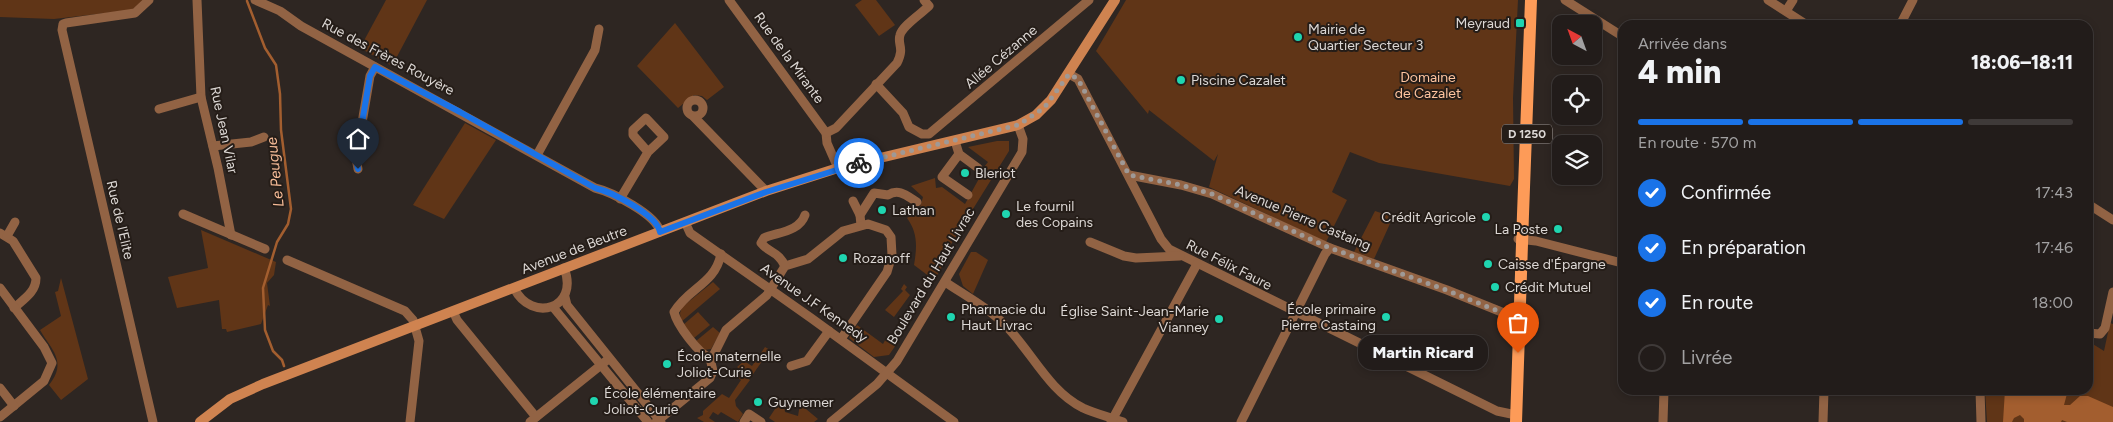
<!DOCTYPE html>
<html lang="fr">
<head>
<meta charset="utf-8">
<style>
  body { margin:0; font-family:Figtree,sans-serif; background:#2e2927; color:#f1f3f6; height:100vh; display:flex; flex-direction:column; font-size:19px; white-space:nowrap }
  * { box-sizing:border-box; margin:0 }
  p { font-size:16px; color:#a2a1a2 }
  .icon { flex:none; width:28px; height:28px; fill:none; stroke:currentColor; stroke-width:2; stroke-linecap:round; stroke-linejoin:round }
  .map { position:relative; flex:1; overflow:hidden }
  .drawer { position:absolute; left:1618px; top:20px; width:475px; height:375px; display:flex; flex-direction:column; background:#221c1a; border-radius:15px; box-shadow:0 2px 8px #0003,0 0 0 1px #3f3a39 }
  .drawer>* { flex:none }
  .needle { width:32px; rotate:319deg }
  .buttons { position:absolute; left:1552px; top:15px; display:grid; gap:10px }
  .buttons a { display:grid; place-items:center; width:50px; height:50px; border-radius:10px; background:#221c1a; box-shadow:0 2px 8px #0003,0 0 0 1px #3f3a39; font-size:25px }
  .pin { position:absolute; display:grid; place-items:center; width:42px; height:42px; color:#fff; margin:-51px -21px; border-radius:50% 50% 50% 0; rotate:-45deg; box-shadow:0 0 5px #0007 }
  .pin .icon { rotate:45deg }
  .courier { position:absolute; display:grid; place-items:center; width:50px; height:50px; margin:-25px; border:4px solid #1a73e8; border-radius:50%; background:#fff; color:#222; box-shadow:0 1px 6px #0007 }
  .bubble { position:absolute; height:35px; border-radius:15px; background:#221c1a; box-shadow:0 2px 8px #0003,0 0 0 1px #3f3a39; font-size:16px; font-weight:800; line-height:35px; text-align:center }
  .summary em { font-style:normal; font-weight:800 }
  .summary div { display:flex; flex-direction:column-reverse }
  .summary { display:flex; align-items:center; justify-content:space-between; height:85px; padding:0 20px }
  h1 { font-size:32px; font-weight:800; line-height:38px }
  .bar { display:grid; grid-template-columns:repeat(4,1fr); gap:8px 5px; align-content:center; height:60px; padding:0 20px }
  .bar i { height:6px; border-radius:4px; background:#3f3a39 }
  .bar .selected { background:#1a73e8 }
  .bar p { grid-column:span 4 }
  ol { padding:0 20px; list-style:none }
  li { display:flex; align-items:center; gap:15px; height:55px }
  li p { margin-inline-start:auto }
  li .icon { padding:5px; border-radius:50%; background:#1a73e8; color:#fff; stroke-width:4 }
  li:last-child { color:#a2a1a2 }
  li i { width:28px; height:28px; border:2px solid #3f3a39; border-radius:50% }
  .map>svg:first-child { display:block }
</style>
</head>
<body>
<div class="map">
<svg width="2113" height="422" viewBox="0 0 2113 422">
  <rect width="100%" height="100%" fill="#2e2622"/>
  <g fill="#603517">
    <path d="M0,0h144l-12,10 -78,9 -54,-2z"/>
    <path d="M386,0h41l-35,66 -32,-18z"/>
    <path d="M862,0h14l19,25 -16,11 -24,-31z"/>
    <path d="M1126,0h392l-5,98 1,81 -4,7 -131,-23 -29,-11 -18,40 15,8 -21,42 -117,-55 9,-33 -4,7 -65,-51 -1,4 -52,-63z"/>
    <path d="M675,23l49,64 -17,13 -5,-4 -8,-1 -16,13 -41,-42z"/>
    <path d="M465,123l31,17 -52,79 -31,-14z"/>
    <path d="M997,141h12v10l-64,103 -4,15 -7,11 -20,-15c3,-18 4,-32 -7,-47l12,-8 4,-13 -12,-11 24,-8 1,10 6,-1 23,17 16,-29 -1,-3 8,-10 -20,-15z"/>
    <path d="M1375,211l18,6 -19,42 -20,-7z"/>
    <path d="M201,230l75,32 -2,13 -7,8 3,23 -2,-1 -7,19 -34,8 -1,-3h-4l-3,-29 -42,8 -9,-31 40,-9z"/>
    <path d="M971,252h5l12,8 -15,34 -10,-8 -4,-12z"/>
    <path d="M61,278l27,101 -27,21 -12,-15c19,-23 2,-36 -9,-55l21,-14 -6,-24 3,-1z"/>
    <path d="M713,282l7,7 -39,33 -1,-9 2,-6z"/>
    <path d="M904,284l3,3 -2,3 5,5 -16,22 -9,-7 18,-19 -2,-2z"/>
    <path d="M698,312l12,13 -16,13 -11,-13z"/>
    <path d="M2110,323l3,1v98h-126l-2,-32h103v-49l16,10z"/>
    <path d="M857,325l26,19 5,-9 10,7 -9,13 -15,2 -25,-19z"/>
    <path d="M713,327l7,6 -9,16 -7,1 -8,-9z"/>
    <path d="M765,347l5,3 -19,27 -14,-10 7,-6 8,5z"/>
    <path d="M735,370l15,10 -15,20 1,6 7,8 -5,8 -17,-10 -3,3 -5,-3 -4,6 6,4h-11l-7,-4 6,-3v-4l19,-17 7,4 12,-18 -8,-6z"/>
    <path d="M781,400l3,3 1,9 13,4 2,-12 18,15 -4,3h-39l-6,-4z"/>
  </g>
  <path fill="#a35e2f" d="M2005,390h9l2,4 15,-1 3,-3h34l-4,15h6l10,-9h8l25,11v15h-46l-5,-2 -1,2h-37v-3l-4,-4 -6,3 -2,4h-9z"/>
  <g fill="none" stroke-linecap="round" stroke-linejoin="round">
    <path stroke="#a35e2f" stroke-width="2.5" d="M247,1l18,47 11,17 4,29 1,36 10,79 -3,15 -11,18 -14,46 2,42 8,21 9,9 2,6"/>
    <g stroke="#926344" stroke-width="9">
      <path d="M149,0l-14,13 -69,10 -3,1 -1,6 91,392"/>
      <path d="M197,0l4,97 17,71 13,67"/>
      <path d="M255,0l25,11 21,15 294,162c17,4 62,27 65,44"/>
      <path d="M729,0l97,133 1,10 11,25"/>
      <path d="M1565,0l57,36"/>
      <path d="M1768,0l39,25"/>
      <path d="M1786,11l7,-11"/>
      <path d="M1900,25l13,-25"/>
      <path d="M1069,74l9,5 83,160 8,10 328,162 19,4"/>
      <path d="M876,84l27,29 6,14 13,7h7l160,-134"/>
      <path d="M1622,95v22"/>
      <circle cx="695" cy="108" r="8"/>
      <path d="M159,109l42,-12"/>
      <path d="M694,117l72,74"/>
      <path d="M826,133l10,-5 61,-65c8,-16 0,-18 3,-28 2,-9 22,-22 29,-29l-5,-6"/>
      <path d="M955,141l4,13 19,14"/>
      <path d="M213,146l38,-4 13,-5"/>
      <path d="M959,154l-17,23 26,18"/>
      <path d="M537,155l58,-105 4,-21"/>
      <path d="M358,169l-2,-11 14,-82 5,-9"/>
      <path d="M1129,175l52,10 31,9 118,54 117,42 72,29"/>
      <path d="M620,199l28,-47 16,-15 -18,-19 -13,12v5l15,17"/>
      <path d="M853,201l7,14"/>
      <path d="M2088,204l25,16"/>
      <path d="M183,214l82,35"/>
      <path d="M685,222l5,11 121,85 143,104"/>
      <path d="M861,225l-1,-10 14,-22 14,2c11,-7 19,1 29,7"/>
      <path d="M0,233l13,8 23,37c0,14 -12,21 -22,30"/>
      <path d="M7,236l8,-14"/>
      <path d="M1518,239l18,2 86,22"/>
      <path d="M1090,242l34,14 12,2 44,-2"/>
      <path d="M721,254c-6,30 -33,34 -47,58 3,13 24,41 36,46l4,-4 12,-24 41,-35 18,-29 23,-7 35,-28 25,-7 18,6 5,7 1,18 -5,17 -46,67"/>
      <path d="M287,260l118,51 8,9 6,21 -9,81"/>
      <path d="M785,266c-7,-15 -16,-13 -24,-23l3,-5c14,-6 35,-6 41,-23"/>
      <path d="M945,282c21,14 45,27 62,45 26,27 42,64 76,81 13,6 27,9 40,14"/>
      <path d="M0,288l44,59 8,16 -8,18 -44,36"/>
      <path d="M514,288c18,36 66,20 50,-20"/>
      <path d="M565,297l2,8 94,117"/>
      <path d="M553,307l95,115"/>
      <path d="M453,311l4,9 79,97"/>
      <path d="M2088,333l12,1 5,-6 8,-36"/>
      <path d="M791,366l16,-5 22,-30"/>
      <path d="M0,388l14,18"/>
      <path d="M1980,390l1,32"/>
      <path d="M530,422l76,-61"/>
      <path d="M656,422l54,-44 3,-7 -3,-13"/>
      <path d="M744,422l5,-8 12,8"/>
      <path d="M831,422l46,-38 20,-23 125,-209 1,-13 -5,-14"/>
      <path d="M1111,422l86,-158"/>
      <path d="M1241,422l84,-168 5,-6"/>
      <path d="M1663,422l1,-32"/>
      <path d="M1823,422l1,-32"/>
    </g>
    <path stroke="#cf8350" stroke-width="10" d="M200,422l30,-23 33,-15 503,-193 72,-23 180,-43 18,-10 15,-15 64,-100"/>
    <path stroke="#fd9b58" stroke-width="12" d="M1516,422c4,-141 10,-281 15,-422"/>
  </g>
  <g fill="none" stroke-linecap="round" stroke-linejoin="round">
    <path stroke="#9f9996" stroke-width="5" stroke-dasharray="0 9" d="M859,163l159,-38 26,-17 25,-34 9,5 51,96 52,10 31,9 118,54 116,42 72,29v34"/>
    <path stroke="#1a73e8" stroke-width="6" d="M358,169l-2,-11 14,-82 5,-9 85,45 135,76c17,4 62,27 65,44l106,-40 93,-29"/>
  </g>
  <g fill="#1fd5b0" stroke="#251d18" stroke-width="2">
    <rect x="1515" y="18" width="10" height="10" rx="2.5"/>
    <circle cx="1298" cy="37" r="5"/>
    <circle cx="1181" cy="80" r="5"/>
    <circle cx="965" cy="173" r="5"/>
    <circle cx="882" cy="210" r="5"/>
    <circle cx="1006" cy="214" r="5"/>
    <circle cx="1486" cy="217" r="5"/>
    <circle cx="1558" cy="229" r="5"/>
    <circle cx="843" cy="258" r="5"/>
    <circle cx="1488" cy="264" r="5"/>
    <circle cx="1495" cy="287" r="5"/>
    <circle cx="951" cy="317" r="5"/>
    <circle cx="1386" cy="317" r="5"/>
    <circle cx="1219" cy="319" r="5"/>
    <circle cx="667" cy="364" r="5"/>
    <circle cx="594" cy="401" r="5"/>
    <circle cx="758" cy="402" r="5"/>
  </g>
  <g text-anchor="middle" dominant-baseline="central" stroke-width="4" stroke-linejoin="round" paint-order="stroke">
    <rect fill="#251d18" stroke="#a59f9c" stroke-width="1" x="1502" y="124.5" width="50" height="19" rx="4"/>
    <g font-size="12" font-weight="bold" fill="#dcd7d4">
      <text x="1527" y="134">D 1250</text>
    </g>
    <g font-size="14" fill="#dcd7d4" stroke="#251d18" text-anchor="start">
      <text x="1510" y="23" text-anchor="end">Meyraud</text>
      <text x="1308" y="29">Mairie de<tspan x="1308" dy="16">Quartier Secteur 3</tspan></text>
      <text x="1191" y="80">Piscine Cazalet</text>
      <text x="975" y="173">Bleriot</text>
      <text x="1016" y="206">Le fournil<tspan x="1016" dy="16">des Copains</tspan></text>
      <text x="892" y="210">Lathan</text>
      <text x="1476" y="217" text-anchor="end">Crédit Agricole</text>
      <text x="1548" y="229" text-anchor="end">La Poste</text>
      <text x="853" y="258">Rozanoff</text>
      <text x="1498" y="264">Caisse d'Épargne</text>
      <text x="1505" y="287">Crédit Mutuel</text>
      <text x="961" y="309">Pharmacie du<tspan x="961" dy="16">Haut Livrac</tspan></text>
      <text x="1376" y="309" text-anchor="end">École primaire<tspan x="1376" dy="16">Pierre Castaing</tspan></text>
      <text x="1209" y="311" text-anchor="end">Église Saint-Jean-Marie<tspan x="1209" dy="16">Vianney</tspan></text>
      <text x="677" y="356">École maternelle<tspan x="677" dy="16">Joliot-Curie</tspan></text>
      <text x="604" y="393">École élémentaire<tspan x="604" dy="16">Joliot-Curie</tspan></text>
      <text x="768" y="402">Guynemer</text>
    </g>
    <g font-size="14" fill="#dcd7d4" stroke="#251d18">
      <text transform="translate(388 57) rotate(28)">Rue des Frères Rouyère</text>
      <text transform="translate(1001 57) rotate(-40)">Allée Cézanne</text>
      <text transform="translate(789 58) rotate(54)">Rue de la Mirante</text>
      <text transform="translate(224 130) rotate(78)">Rue Jean Vilar</text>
      <text transform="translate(1303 218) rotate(23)">Avenue Pierre Castaing</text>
      <text transform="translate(120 220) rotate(77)">Rue de l'Elite</text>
      <text transform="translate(574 250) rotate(-21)">Avenue de Beutre</text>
      <text transform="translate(1229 265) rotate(27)">Rue Félix Faure</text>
      <text transform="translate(931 276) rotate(-59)">Boulevard du Haut Livrac</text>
      <text transform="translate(814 303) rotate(35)">Avenue J.F Kennedy</text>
    </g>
    <g font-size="14" fill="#ffc49f" stroke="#251d18">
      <text x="1428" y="77">Domaine<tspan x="1428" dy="16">de Cazalet</tspan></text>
    </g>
    <g font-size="15" font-style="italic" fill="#f6bb97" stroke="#251d18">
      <text transform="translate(275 172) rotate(-96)">Le Peugue</text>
    </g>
  </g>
</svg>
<div class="buttons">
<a><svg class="needle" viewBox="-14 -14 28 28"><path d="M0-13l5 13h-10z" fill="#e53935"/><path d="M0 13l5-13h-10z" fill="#a2a1a2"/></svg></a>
<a><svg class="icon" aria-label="locate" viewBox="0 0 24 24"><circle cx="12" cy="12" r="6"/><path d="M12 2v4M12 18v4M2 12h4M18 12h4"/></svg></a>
<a><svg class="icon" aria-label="layers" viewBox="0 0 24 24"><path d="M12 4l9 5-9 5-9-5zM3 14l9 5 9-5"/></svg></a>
</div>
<div class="pin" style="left:1518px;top:353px;background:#ea580c"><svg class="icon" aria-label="bag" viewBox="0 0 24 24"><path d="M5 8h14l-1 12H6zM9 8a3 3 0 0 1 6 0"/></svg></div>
<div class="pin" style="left:358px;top:169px;background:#1f2937"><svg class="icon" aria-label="home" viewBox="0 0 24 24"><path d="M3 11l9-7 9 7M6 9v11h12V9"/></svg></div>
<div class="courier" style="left:859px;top:163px"><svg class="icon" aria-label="bike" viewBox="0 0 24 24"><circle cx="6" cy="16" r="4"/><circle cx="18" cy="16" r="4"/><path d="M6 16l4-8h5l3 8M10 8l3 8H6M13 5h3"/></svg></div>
<div class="bubble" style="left:1358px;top:335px;width:130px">Martin Ricard</div>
<section class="drawer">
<div class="summary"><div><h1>4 min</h1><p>Arrivée dans</p></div><em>18:06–18:11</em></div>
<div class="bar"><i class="selected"></i><i class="selected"></i><i class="selected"></i><i></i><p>En route · 570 m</p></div>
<ol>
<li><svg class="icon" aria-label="check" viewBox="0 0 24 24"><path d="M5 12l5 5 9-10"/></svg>Confirmée<p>17:43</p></li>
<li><svg class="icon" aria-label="check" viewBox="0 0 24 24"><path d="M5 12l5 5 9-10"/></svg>En préparation<p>17:46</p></li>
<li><svg class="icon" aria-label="check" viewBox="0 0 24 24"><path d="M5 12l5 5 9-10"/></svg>En route<p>18:00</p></li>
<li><i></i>Livrée</li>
</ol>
</section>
</div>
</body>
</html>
